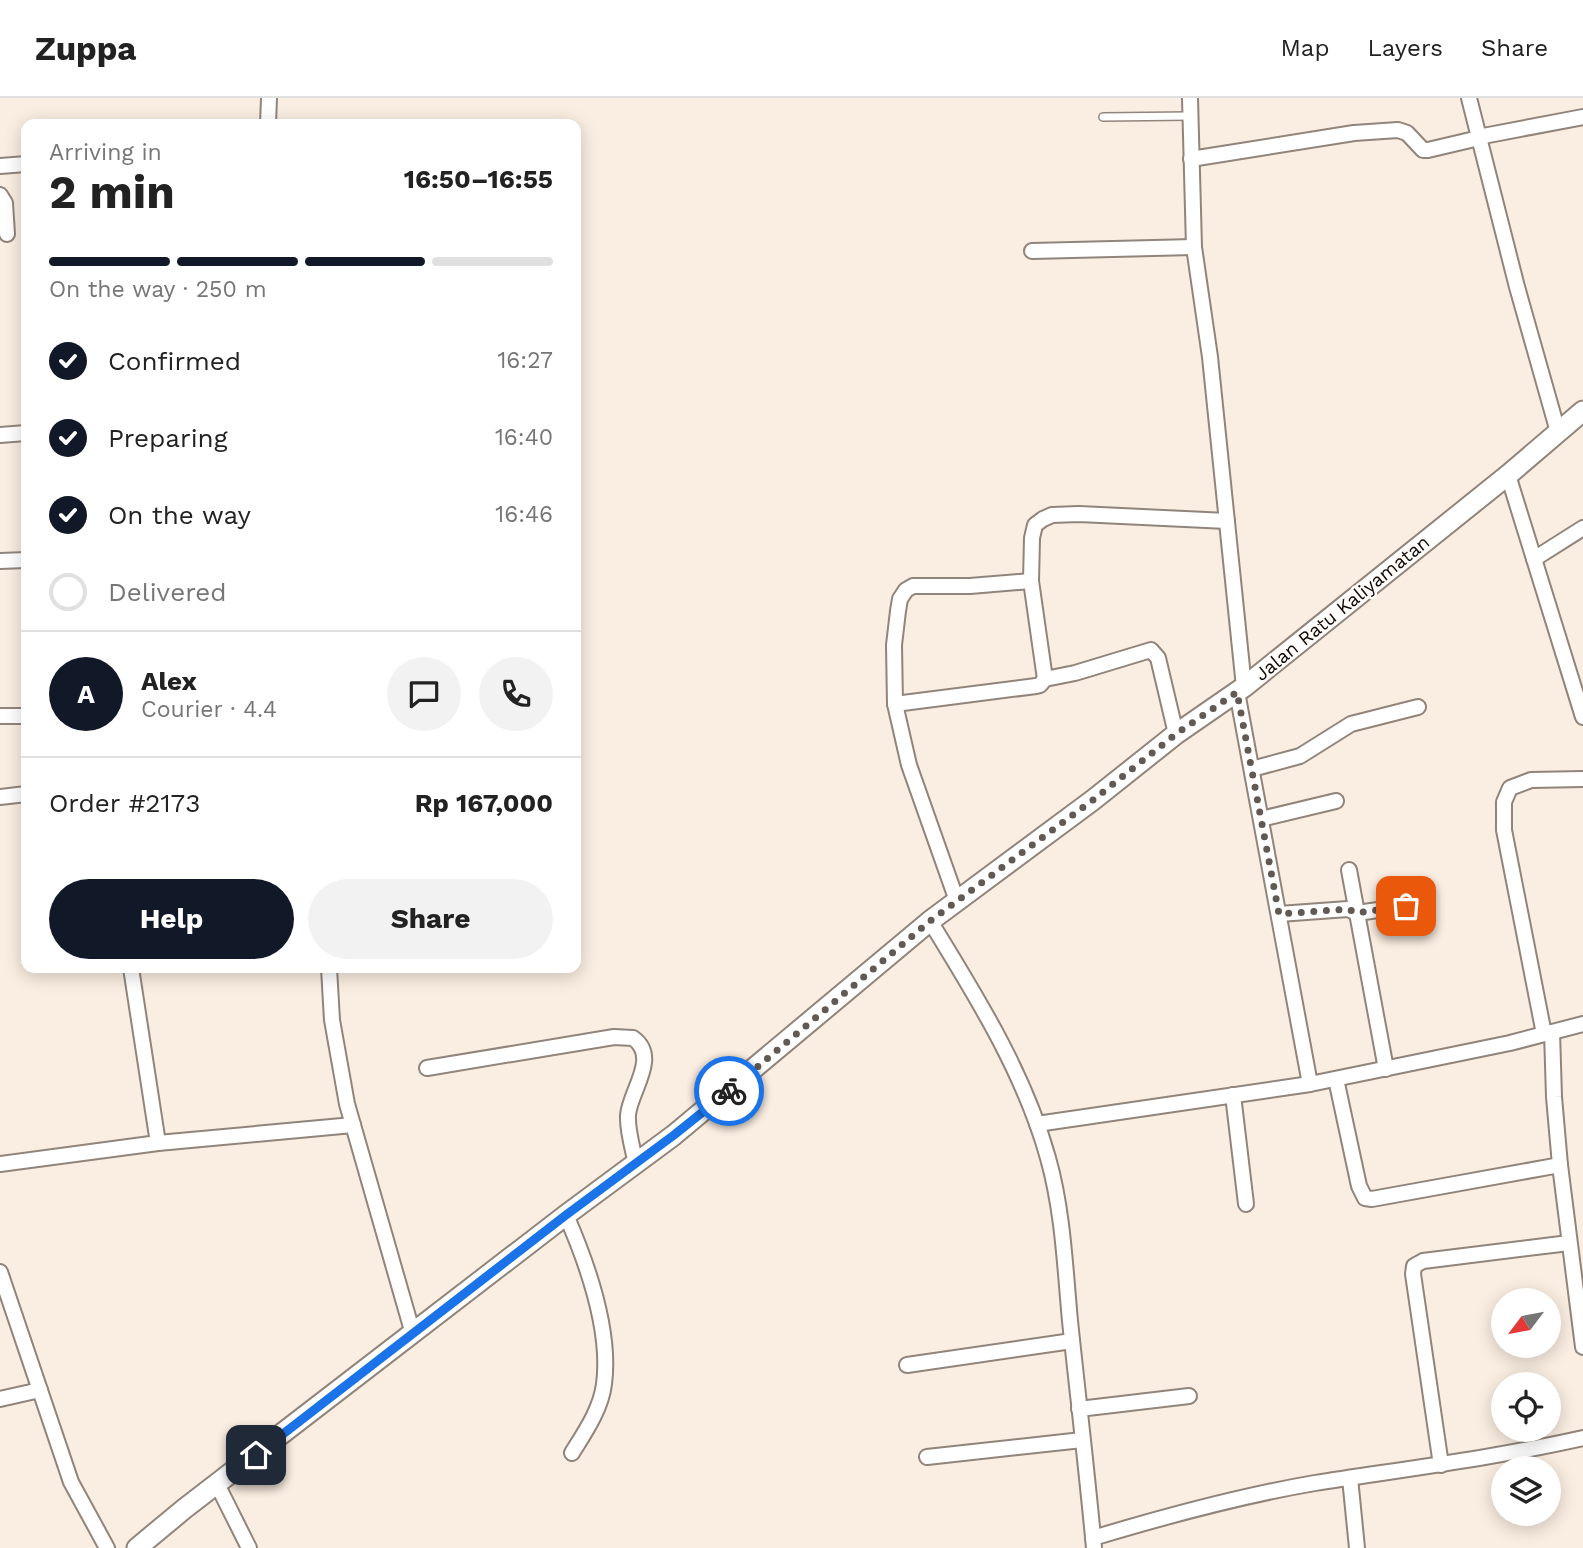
<!DOCTYPE html>
<html lang="en">
<head>
<meta charset="utf-8">
<style>
  body { margin:0; font-family:"Work Sans",sans-serif; background:#f2f2f2; color:#222; height:100vh; display:flex; flex-direction:column; font-size:26px; white-space:nowrap }
  * { box-sizing:border-box; margin:0 }
  p { font-size:23px; color:#767676 }
  .icon { flex:none; width:38px; height:38px; fill:none; stroke:currentColor; stroke-width:2; stroke-linecap:round; stroke-linejoin:round }
  .map { position:relative; flex:1; overflow:hidden }
  .side { position:absolute; left:21px; top:21px; width:560px; height:854px; display:flex; flex-direction:column; background:#fff; border-radius:14px; box-shadow:0 4px 18px #0003 }
  .side>* { flex:none }
  .needle { width:46px; rotate:238deg }
  .tools { position:absolute; left:1491px; top:1190px; display:grid; gap:14px }
  .tools a { display:grid; place-items:center; width:70px; height:70px; border-radius:50%; background:#fff; box-shadow:0 4px 18px #0003; font-size:35px }
  .pin { position:absolute; display:grid; place-items:center; width:60px; height:60px; color:#fff; margin:-30px; border-radius:14px; box-shadow:0 4px 10px #0006 }
  .courier { position:absolute; display:grid; place-items:center; width:70px; height:70px; margin:-35px; border:5px solid #1a73e8; border-radius:50%; background:#fff; color:#222; box-shadow:0 2px 9px #0007 }
  .overview em { font-style:normal; font-weight:700 }
  .overview div { display:flex; flex-direction:column-reverse }
  .overview { display:flex; align-items:center; justify-content:space-between; height:119px; padding:0 28px }
  h1 { font-size:46px; font-weight:700; line-height:52px }
  .bar { display:grid; grid-template-columns:repeat(4,1fr); gap:10px 7px; align-content:center; height:84px; padding:0 28px }
  .bar i { height:9px; border-radius:5px; background:#e0e0e0 }
  .bar .selected { background:#111827 }
  .bar p { grid-column:span 4 }
  .line { display:flex; align-items:center; gap:18px; padding:0 28px; border-top:2px solid #e0e0e0 }
  .line div { flex:1 }
  .round { display:grid; place-items:center; flex:none; width:74px; height:74px; border-radius:37px; background:#f2f2f2 }
  ol { padding:0 28px; list-style:none }
  li { display:flex; align-items:center; gap:21px; height:77px }
  li p { margin-inline-start:auto }
  li .icon { padding:7px; border-radius:50%; background:#111827; color:#fff; stroke-width:4 }
  li:last-child { color:#767676 }
  li i { width:38px; height:38px; border:4px solid #e0e0e0; border-radius:50% }
  .primary-button { display:flex; gap:14px; margin-top:auto; padding:14px 28px }
  .primary-button a { flex:1; height:80px; border-radius:42px; background:#111827; color:#fff; font-size:28px; font-weight:700; line-height:80px; text-align:center }
  .primary-button a+a { background:#f2f2f2; color:#222 }
  header { display:flex; align-items:center; gap:42px; box-sizing:border-box; height:98px; padding:0 35px; background:#fff; border-bottom:2px solid #e0e0e0 }
  header strong { font-size:33px }
  nav { display:flex; gap:38px; margin-inline-start:auto; font-size:24px }
  .map>svg:first-child { display:block }
</style>
</head>
<body>
<header>
<strong>Zuppa</strong>
<nav><a>Map</a><a>Layers</a><a>Share</a></nav>
</header>
<div class="map">
<svg width="1583" height="1450" viewBox="0 0 1583 1450">
  <rect width="100%" height="100%" fill="#faede1"/>
  <g fill="none" stroke-linecap="round" stroke-linejoin="round">
    <defs>
      <path id="lane" d="M1103,19l87,-1"/>
      <g id="street">
        <path d="M1190,0l4,149 16,110 34,330"/>
        <path d="M1469,0l48,189 41,145"/>
        <path d="M268,26l1,-26"/>
        <path d="M1478,39l105,-20"/>
        <path d="M1191,61l163,-26 44,-3 9,3 16,17h5l51,-12"/>
        <path d="M0,68l26,-2"/>
        <path d="M0,97l5,8 2,31"/>
        <path d="M1032,153l162,-4"/>
        <path d="M0,337l26,-2"/>
        <path d="M1508,377l75,242"/>
        <path d="M1534,461l49,-31"/>
        <path d="M0,463l26,-1"/>
        <path d="M1045,581l-14,-98 1,-43 3,-13 8,-6 9,-4 27,-1 148,7"/>
        <path d="M1237,594l73,392"/>
        <path d="M895,606l141,-18 4,-1 5,-6 30,-6 76,-23 7,8 18,76"/>
        <path d="M0,618h26"/>
        <path d="M1252,671l48,-13 51,-32 67,-17"/>
        <path d="M0,699l26,-3"/>
        <path d="M1261,721l75,-18"/>
        <path d="M1349,772l37,199"/>
        <path d="M957,803l-48,-136 -14,-61 -1,-59 4,-34 2,-12 6,-9 7,-4h57l61,-5"/>
        <path d="M1279,816l69,-5 9,4 49,-7"/>
        <path d="M930,823c46,75 94,151 118,237 15,53 17,109 22,163 8,76 17,151 24,227"/>
        <path d="M131,870l27,175"/>
        <path d="M329,870l3,52 15,84 66,230"/>
        <path d="M1552,934l2,65 6,68 23,182"/>
        <path d="M1544,936l-40,-204v-28l6,-14 21,-8 52,-1"/>
        <path d="M427,970l187,-31 19,1c27,19 -3,53 -5,77 -1,16 5,34 8,49"/>
        <path d="M1336,981l23,107 6,12 7,1 188,-34"/>
        <path d="M1233,997l13,109"/>
        <path d="M1037,1026l273,-40 200,-41 73,-19"/>
        <path d="M0,1066l158,-21 195,-18"/>
        <path d="M566,1117c21,48 45,116 38,169 -3,25 -19,48 -32,69"/>
        <path d="M0,1174l71,210 36,66"/>
        <path d="M907,1267l165,-24"/>
        <path d="M0,1301l40,-9"/>
        <path d="M1079,1311l110,-13"/>
        <path d="M927,1359l155,-17"/>
        <path d="M1441,1367l-28,-191 1,-8 9,-5 146,-18"/>
        <path d="M1350,1380l7,70"/>
        <path d="M217,1386l32,64"/>
        <path d="M1093,1440c73,-22 146,-42 222,-55 90,-14 179,-25 268,-45"/>
      </g>
      <path id="secondary" d="M137,1450l47,-39 382,-294 108,-80 256,-214 163,-121 83,-66 68,-47 264,-212 75,-64"/>
    </defs>
    <use href="#lane" stroke="#91847a" stroke-width="10"/>
    <use href="#street" stroke="#91847a" stroke-width="18"/>
    <use href="#secondary" stroke="#91847a" stroke-width="23"/>
    <use href="#lane" stroke="#fff" stroke-width="7"/>
    <use href="#street" stroke="#fff" stroke-width="14"/>
    <use href="#secondary" stroke="#fff" stroke-width="19"/>
  </g>
  <g fill="none" stroke-linecap="round" stroke-linejoin="round">
    <path stroke="#615953" stroke-width="7" stroke-dasharray="0 12.6" d="M729,993l201,-170 163,-121 83,-66 61,-42 42,222 69,-5 9,4 49,-7"/>
    <path stroke="#1a73e8" stroke-width="9" d="M256,1357l310,-240 108,-80 55,-44"/>
  </g>
  <g text-anchor="middle" dominant-baseline="central" stroke-width="5" stroke-linejoin="round" paint-order="stroke">
    <g font-size="19" fill="#0f0a07" stroke="#fffcfa">
      <text transform="translate(1342 510) rotate(-39)">Jalan Ratu Kaliyamatan</text>
    </g>
  </g>
</svg>
<div class="tools">
<a><svg class="needle" viewBox="-14 -14 28 28"><path d="M0-13l5 13h-10z" fill="#e53935"/><path d="M0 13l5-13h-10z" fill="#767676"/></svg></a>
<a><svg class="icon" aria-label="locate" viewBox="0 0 24 24"><circle cx="12" cy="12" r="6"/><path d="M12 2v4M12 18v4M2 12h4M18 12h4"/></svg></a>
<a><svg class="icon" aria-label="layers" viewBox="0 0 24 24"><path d="M12 4l9 5-9 5-9-5zM3 14l9 5 9-5"/></svg></a>
</div>
<div class="pin" style="left:1406px;top:808px;background:#ea580c"><svg class="icon" aria-label="bag" viewBox="0 0 24 24"><path d="M5 8h14l-1 12H6zM9 8a3 3 0 0 1 6 0"/></svg></div>
<div class="pin" style="left:256px;top:1357px;background:#1f2937"><svg class="icon" aria-label="home" viewBox="0 0 24 24"><path d="M3 11l9-7 9 7M6 9v11h12V9"/></svg></div>
<div class="courier" style="left:729px;top:993px"><svg class="icon" aria-label="bike" viewBox="0 0 24 24"><circle cx="6" cy="16" r="4"/><circle cx="18" cy="16" r="4"/><path d="M6 16l4-8h5l3 8M10 8l3 8H6M13 5h3"/></svg></div>
<section class="side">
<div class="overview"><div><h1>2 min</h1><p>Arriving in</p></div><em>16:50–16:55</em></div>
<div class="bar"><i class="selected"></i><i class="selected"></i><i class="selected"></i><i></i><p>On the way · 250 m</p></div>
<ol>
<li><svg class="icon" aria-label="check" viewBox="0 0 24 24"><path d="M5 12l5 5 9-10"/></svg>Confirmed<p>16:27</p></li>
<li><svg class="icon" aria-label="check" viewBox="0 0 24 24"><path d="M5 12l5 5 9-10"/></svg>Preparing<p>16:40</p></li>
<li><svg class="icon" aria-label="check" viewBox="0 0 24 24"><path d="M5 12l5 5 9-10"/></svg>On the way<p>16:46</p></li>
<li><i></i>Delivered</li>
</ol>
<div class="line" style="height:126px"><b class="round" style="background:#111827;color:#fff">A</b><div><b>Alex</b><p>Courier · 4.4</p></div><a class="round"><svg class="icon" aria-label="chat" viewBox="0 0 24 24"><path d="M4 5h16v11H9l-5 4z"/></svg></a><a class="round"><svg class="icon" aria-label="phone" viewBox="0 0 24 24"><path d="M5 4h4l2 5-3 2q2 4 5 5l2-3 5 2v4C11 20 4 13 5 4z"/></svg></a></div>
<div class="line" style="height:91px"><div>Order #2173</div><b>Rp 167,000</b></div>
<div class="primary-button"><a>Help</a><a>Share</a></div>
</section>
</div>
</body>
</html>
